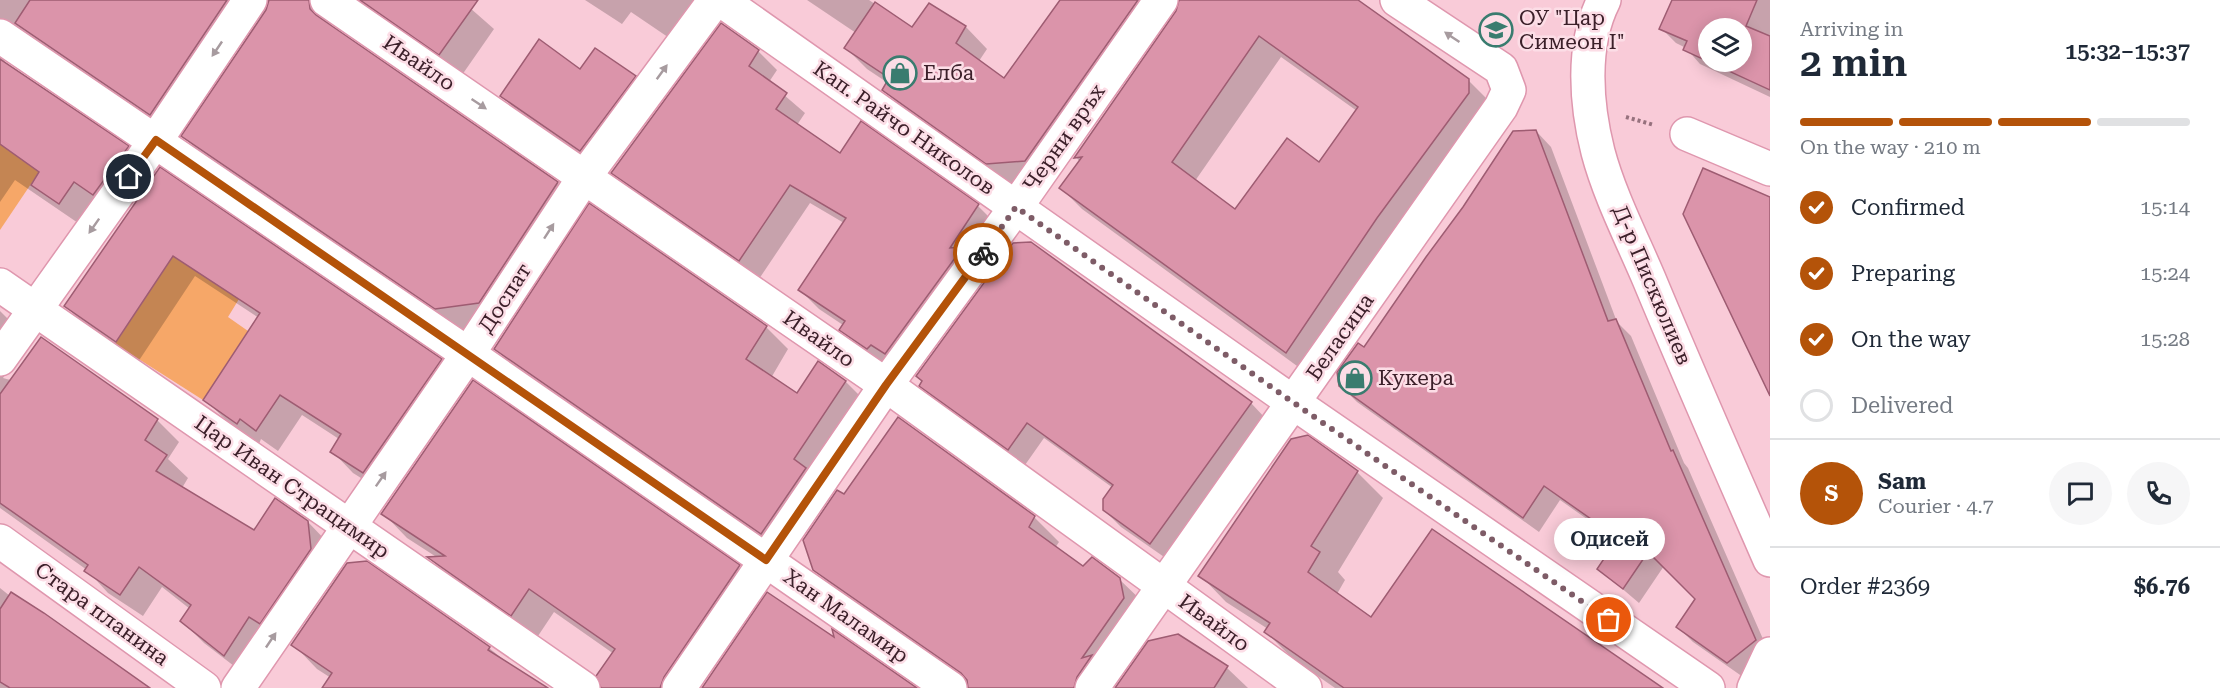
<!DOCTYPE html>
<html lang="en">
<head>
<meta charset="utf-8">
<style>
  body { margin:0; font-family:"Roboto Serif",serif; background:#f6f6f7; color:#1f2937; height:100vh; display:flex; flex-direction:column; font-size:22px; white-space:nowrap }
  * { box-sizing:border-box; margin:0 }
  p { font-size:20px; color:#747a83 }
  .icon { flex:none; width:33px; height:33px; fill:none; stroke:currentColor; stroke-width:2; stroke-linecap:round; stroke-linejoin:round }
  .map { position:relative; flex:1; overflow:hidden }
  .drawer { display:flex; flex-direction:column; background:#fff; width:450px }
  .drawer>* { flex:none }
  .buttons { position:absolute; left:1698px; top:18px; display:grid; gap:12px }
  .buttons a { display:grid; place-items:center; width:54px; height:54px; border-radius:50%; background:#fff; box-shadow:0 3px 15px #0003; font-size:30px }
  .pin { position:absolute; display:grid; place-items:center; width:51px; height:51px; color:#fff; margin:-26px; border:3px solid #fff; border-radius:50%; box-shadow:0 2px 6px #0007 }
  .courier { position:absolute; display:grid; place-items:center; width:60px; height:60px; margin:-30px; border:4px solid #b45309; border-radius:50%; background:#fff; color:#222; box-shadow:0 2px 8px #0007 }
  .bubble { position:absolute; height:42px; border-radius:21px; background:#fff; box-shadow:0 3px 15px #0003; font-size:20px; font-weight:600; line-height:42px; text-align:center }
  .summary em { font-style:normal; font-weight:600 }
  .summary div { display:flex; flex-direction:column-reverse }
  .summary { display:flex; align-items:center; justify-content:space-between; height:102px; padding:0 30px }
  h1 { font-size:39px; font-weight:600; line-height:45px }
  .bar { display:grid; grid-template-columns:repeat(4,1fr); gap:9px 6px; align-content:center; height:72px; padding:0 30px }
  .bar i { height:8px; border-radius:4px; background:#e0e1e3 }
  .bar .on { background:#b45309 }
  .bar p { grid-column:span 4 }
  .line { display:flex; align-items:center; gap:15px; padding:0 30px; border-top:2px solid #e0e1e3 }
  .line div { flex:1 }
  .round { display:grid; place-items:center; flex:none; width:63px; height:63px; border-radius:32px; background:#f6f6f7 }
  ol { padding:0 30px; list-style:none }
  li { display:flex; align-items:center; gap:18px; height:66px }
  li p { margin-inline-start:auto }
  li .icon { padding:6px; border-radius:50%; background:#b45309; color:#fff; stroke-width:4 }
  li:last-child { color:#747a83 }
  li i { width:33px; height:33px; border:3px solid #e0e1e3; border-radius:50% }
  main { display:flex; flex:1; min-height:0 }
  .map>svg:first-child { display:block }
</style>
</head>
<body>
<main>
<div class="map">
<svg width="1770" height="688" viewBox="0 0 1770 688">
  <rect width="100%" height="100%" fill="#f9cbd8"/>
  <g fill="#f6a768">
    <path d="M0,144l39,28 -39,58z"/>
    <path d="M173,256l66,43 -11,18 20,14 -45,69 -88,-56z"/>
  </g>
  <g fill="#0003" fill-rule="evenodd">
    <path d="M0,0h461l33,29 -32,46 -132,-53 1,5 227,156 21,22 -78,120 -42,5 -254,-172 -22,-22 86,-133 -5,1 -92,132 -166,-89 -2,16 124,84 21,22 -68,56 -66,-45 -15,22z"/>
    <path d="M585,0h131l-32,48 -53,-36 -9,12z"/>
    <path d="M807,0h62l43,29 17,-24 37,22 21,22 -8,12 26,19 56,-80h293l114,80 22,22 -182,272 -226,-165 -21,-21 19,-26 -4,-5 102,-146 3,-8 -7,1 -127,178 -38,3 -104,-74 -21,-21 4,-7 -21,-14 -21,-21 10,-15zM1281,57l76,54 -38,53 -83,47 -41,-30z"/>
    <path d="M1674,0h96v97l-70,-33 -14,-16 -10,-5 -15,-15zM1708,28h34v34h-34z"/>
    <path d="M758,51l19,19 -8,12 36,31 -8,12 44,30 20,-31 117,82 19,19 -110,142 -27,-19 -19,-19 2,-4 -24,-16 -19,-19 44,-67 -34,-20 -51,76 -127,-88 -19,-18z"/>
    <path d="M581,71l54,6 24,24 -54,74 -79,-55 -24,-24z"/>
    <path d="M1536,131l15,16 66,175 14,14 53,127 4,5 82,187 -27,22 -50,-35 -15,-15 19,-28 -33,-33 -25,37 -40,-34 19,-28 -58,-41 -21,32 -182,-130 -16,-16 24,-37z"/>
    <path d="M160,169l281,191 21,21 -77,112 -32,-20 -21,-22 7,-12 -37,-24 -24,36 -17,-12 -2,5 -32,-23 -22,-21 54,-82 -64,-42 -57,86 -51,-34 -21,-22z"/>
    <path d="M0,311l19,19 3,19 -19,29 154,42 22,22 -11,17 20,19 -6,10 73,44 53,-10 22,23 -83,131 -43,-33 -22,-22 8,-12 -28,-22 -19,29 -35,-23 -21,-23 -87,-62z"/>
    <path d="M766,327l22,22 -17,29 26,17 49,-13 22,22 -84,152 -266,-184 -22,-23z"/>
    <path d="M473,382l266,185 24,24 -66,97h-94l11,-34 -60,-42 -18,27 -83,-58 -23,-22 8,-1 -31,-20 -24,-25z"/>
    <path d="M921,386l330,17 16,17 -100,139 -46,-32 -17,-17 9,-22 -69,-50 -19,27 -88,-63z"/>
    <path d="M898,419l136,98 25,25 -4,6 28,20 36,11 25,24 -33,85h-141l-1,-3 -130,-91 -25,-25 30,-72z"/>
    <path d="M1357,472l26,26 -45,74 7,8 -8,14 35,25 288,69h-325l-43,-30 -26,-26 2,-3 -42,-27 -26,-27z"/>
    <path d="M0,588l10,8 139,92h-149z"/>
    <path d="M1177,635l50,33 21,20h-131z"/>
    <path d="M293,644l196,4 50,40h-215l7,-10 -14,-9z"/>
  </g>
  <g fill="#db94aa" stroke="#9e5c72" stroke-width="1.5" fill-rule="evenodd">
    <path d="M30,0h197l-77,115 -135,-92z"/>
    <path d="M269,0h40l1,9 6,6 242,167 -79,121 -44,6 -254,-173 85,-126z"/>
    <path d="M360,0h118l-39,55z"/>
    <path d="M1060,0h78l-113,161 -39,3 -104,-74 7,-12 -45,-30 31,-46 37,25 17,-24 37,23 -10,17 48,35z"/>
    <path d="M1179,0h179l111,79v14l-92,125 -91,135 -227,-165 23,-31 -8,1 102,-147zM1259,36l99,71 -39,55 -32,-24 -52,71 -63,-47z"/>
    <path d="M1672,0h85l-11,26 24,10v54l-87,-40 4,-9 -28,-12zM1708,28h34v34h-34z"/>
    <path d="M721,23l38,27 -10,16 38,27 -11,16 64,44 21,-32 118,83 -29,44 13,-1 -78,107 -14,-9 -4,4 -28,-19 6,-9 -47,-31 48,-72 -56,-33 -51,76 -128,-88z"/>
    <path d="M539,39l41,30 15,-21 41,28 -56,75 -80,-55z"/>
    <path d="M0,59l129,87 -36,49 -19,-13 -15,22 -28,-19 8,-13 -39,-28z"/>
    <path d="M1536,130l72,191 8,-2 55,132 2,-1 83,190 -29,23 -51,-36 19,-28 -47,-47 -25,37 -26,-20 21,-31 -74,-52 -21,32 -184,-132 -2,-14 21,-29 6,4 62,-90 37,-50 50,-76z"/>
    <path d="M160,167l282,192 -79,114 -33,-21 11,-18 -61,-39 -24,36 -16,-12 -3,5 -34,-24 57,-87 -87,-57 -57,86 -52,-36z"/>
    <path d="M1703,168l67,29v199l-87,-182z"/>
    <path d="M589,203l178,123 -21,33 51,34 21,-32 28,20 -52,78 12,9 -45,66 -267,-185z"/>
    <path d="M1031,242l221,160 -102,142 -47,-34v-11l10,-14 -86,-62 -19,27 -89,-64 3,-5 -6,-5 97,-133z"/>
    <path d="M41,337l117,82 -13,21 22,15 -11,16 98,59 21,-32 33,23 3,28 -51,75 -11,-7 -25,39 -44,-35 11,-16 -52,-38 -19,28 -36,-24 4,-6 -88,-62v-109z"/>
    <path d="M473,380l267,185 -76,112 -4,11h-59l-5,-12 19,-27 -86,-60 -18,27 -84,-59 18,-1 -64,-42z"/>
    <path d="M898,417l137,99 -6,11 54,39 9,-9 28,21 4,20 -42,60 10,-3 -15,22 -3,11h-106l-1,-8 -6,-7 -148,-103 -10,-30 34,-50 7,4z"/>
    <path d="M1308,435l50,36 -47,75 9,6 -12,20 63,45 61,-88 231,159h-319l-80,-56 6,-9 -72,-47 93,-137z"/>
    <path d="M367,561l123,86 -2,3 60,38h-226l10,-15 -41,-28 56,-82z"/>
    <path d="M11,592l33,21 106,75h-140l-10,-6v-73z"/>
    <path d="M767,592l67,45 -2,-8 85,59h-215z"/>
    <path d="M1178,634l50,32 -14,22h-99l33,-47z"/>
  </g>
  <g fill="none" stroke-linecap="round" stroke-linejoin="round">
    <defs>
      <g id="minor">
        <path d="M327,0l559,385 419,303"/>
        <path d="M721,0l573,403 414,285"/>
        <path d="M1604,0c-23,45 -18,105 -6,152 11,42 34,87 51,127 39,94 80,187 121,281"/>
        <path d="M0,36l468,318 482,334"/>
        <path d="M1687,134l83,35"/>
        <path d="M0,285l583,403"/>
        <path d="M0,359l156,-219 94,-140"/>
        <path d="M0,541l204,147"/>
        <path d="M238,688l230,-334 117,-178 130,-176"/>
        <path d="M679,688l207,-303 130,-178 145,-207"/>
        <path d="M1092,688l409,-581 8,-17 -8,-21 -104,-69"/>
        <path d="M1754,688l16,-34"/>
      </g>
    </defs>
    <use href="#minor" stroke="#df97ae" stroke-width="36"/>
    <path stroke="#96717d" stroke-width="4" stroke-dasharray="3 3" stroke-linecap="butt" d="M1626,117l28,8"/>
    <use href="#minor" stroke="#fff" stroke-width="33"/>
  </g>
  <defs><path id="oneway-solid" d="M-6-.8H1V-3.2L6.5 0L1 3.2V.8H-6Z" transform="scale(1.5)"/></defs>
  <g fill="#a79b9f">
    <use href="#oneway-solid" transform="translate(1452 37) rotate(-146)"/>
    <use href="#oneway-solid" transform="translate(217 49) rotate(124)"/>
    <use href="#oneway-solid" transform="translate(662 72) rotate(-54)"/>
    <use href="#oneway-solid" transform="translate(479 104) rotate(34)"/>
    <use href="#oneway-solid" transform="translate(94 226) rotate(125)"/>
    <use href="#oneway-solid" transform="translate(549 231) rotate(-57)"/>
    <use href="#oneway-solid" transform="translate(381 479) rotate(-55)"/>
    <use href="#oneway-solid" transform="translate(271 640) rotate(-56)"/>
  </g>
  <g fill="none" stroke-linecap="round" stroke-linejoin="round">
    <path stroke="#7e5c67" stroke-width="6" stroke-dasharray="0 10.8" d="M983,253l33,-46 278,196 315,217"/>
    <path stroke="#b45309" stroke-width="8" d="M129,177l27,-37 610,420 120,-175 97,-132"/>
  </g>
  <defs>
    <symbol id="school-ring" viewBox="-11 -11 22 22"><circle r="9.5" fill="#fcdde6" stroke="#397c6f" stroke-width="1.5"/><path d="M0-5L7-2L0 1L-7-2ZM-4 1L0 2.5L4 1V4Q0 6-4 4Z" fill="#397c6f"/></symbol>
    <symbol id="shop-ring" viewBox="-11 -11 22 22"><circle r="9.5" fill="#fcdde6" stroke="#397c6f" stroke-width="1.5"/><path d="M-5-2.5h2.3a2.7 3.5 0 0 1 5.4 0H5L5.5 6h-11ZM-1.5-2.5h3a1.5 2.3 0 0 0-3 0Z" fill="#397c6f"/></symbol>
  </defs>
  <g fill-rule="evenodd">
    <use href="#school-ring" x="1477" y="11" width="38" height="38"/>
    <use href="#shop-ring" x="881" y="54" width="38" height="38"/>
    <use href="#shop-ring" x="1336" y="359" width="38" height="38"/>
  </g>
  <g text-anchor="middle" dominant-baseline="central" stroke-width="5" stroke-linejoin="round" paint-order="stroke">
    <g font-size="21" fill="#3c202a" stroke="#fcdde6" text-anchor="start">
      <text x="1519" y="18">ОУ "Цар<tspan x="1519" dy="24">Симеон I"</tspan></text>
      <text x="923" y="73">Елба</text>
      <text x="1378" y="378">Кукера</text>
    </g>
    <g font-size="21" fill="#3c202a" stroke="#fcdde6">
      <text transform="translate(419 63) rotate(34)">Ивайло</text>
      <text transform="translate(904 128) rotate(35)">Кап. Райчо Николов</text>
      <text transform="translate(1064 138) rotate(-55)">Черни връх</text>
      <text transform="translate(1652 285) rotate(67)">Д-р Пискюлиев</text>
      <text transform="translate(505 298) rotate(-57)">Доспат</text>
      <text transform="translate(1340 337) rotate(-55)">Беласица</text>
      <text transform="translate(819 339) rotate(35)">Ивайло</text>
      <text transform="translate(292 487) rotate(35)">Цар Иван Страцимир</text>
      <text transform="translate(102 614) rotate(36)">Стара планина</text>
      <text transform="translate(846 616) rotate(35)">Хан Маламир</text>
      <text transform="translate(1214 623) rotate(36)">Ивайло</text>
    </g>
  </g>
</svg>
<div class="buttons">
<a><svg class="icon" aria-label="layers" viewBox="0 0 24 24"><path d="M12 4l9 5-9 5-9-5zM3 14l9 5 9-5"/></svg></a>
</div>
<div class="pin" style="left:1609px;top:620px;background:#ea580c"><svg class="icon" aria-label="bag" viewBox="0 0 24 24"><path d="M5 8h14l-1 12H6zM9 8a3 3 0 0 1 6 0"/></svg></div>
<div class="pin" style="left:129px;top:177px;background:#1f2937"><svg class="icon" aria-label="home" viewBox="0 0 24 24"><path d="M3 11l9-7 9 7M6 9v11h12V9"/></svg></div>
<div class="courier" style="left:983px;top:253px"><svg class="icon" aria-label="bike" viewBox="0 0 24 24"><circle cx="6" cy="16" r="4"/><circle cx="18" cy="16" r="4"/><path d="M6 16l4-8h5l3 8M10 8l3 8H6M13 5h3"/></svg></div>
<div class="bubble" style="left:1554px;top:518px;width:111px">Одисей</div>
</div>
<section class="drawer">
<div class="summary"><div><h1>2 min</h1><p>Arriving in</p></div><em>15:32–15:37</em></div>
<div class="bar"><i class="on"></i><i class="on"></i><i class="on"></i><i></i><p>On the way · 210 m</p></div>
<ol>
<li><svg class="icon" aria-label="check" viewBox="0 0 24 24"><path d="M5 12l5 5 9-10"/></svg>Confirmed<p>15:14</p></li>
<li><svg class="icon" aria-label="check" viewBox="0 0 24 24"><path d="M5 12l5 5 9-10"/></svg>Preparing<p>15:24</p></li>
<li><svg class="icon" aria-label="check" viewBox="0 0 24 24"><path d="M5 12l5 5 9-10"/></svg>On the way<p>15:28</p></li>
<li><i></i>Delivered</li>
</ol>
<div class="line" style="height:108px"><b class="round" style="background:#b45309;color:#fff">S</b><div><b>Sam</b><p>Courier · 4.7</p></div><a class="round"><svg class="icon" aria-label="chat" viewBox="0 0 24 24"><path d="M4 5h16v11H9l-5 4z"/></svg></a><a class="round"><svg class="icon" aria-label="phone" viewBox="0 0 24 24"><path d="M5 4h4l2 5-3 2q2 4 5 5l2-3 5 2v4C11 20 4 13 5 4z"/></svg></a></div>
<div class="line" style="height:78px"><div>Order #2369</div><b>$6.76</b></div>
</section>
</main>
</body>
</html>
